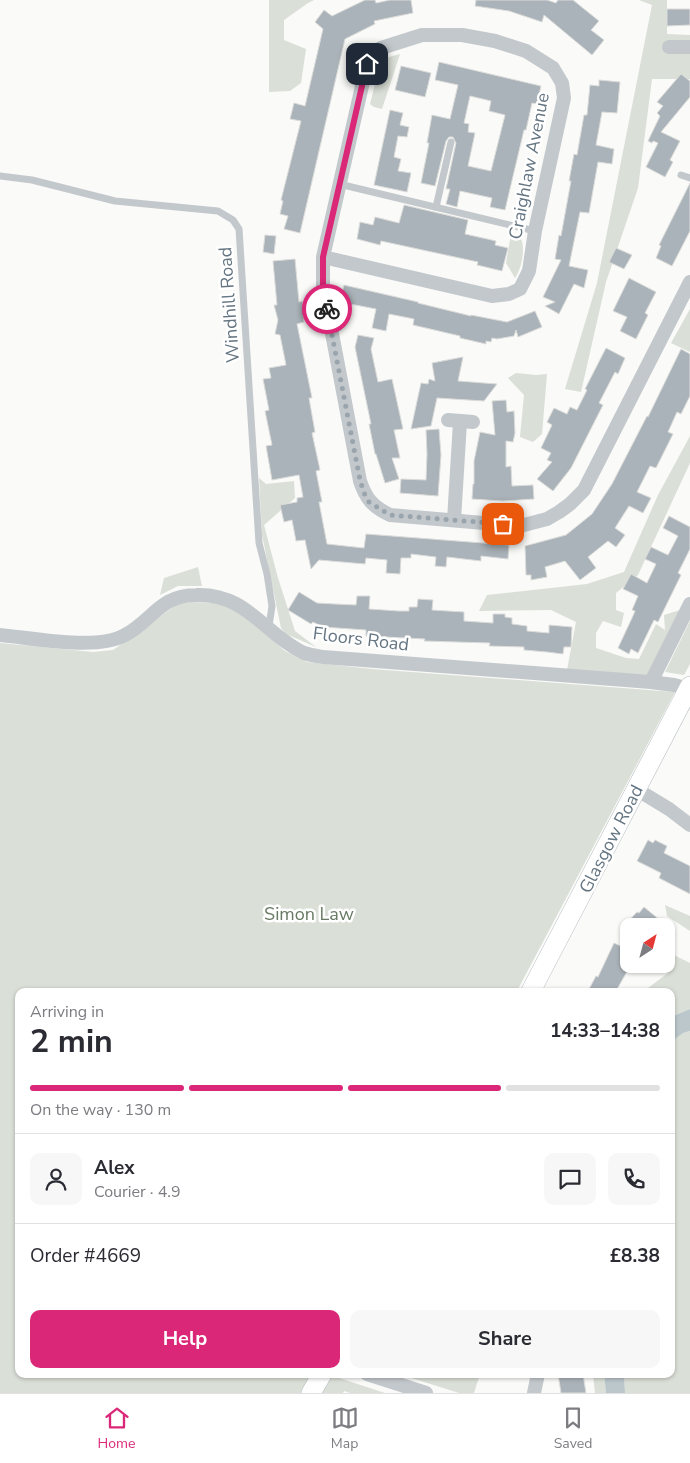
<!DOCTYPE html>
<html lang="en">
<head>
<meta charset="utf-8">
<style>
  body { margin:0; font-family:"Nunito Sans",sans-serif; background:#f7f7f7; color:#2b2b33; height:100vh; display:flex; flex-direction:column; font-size:19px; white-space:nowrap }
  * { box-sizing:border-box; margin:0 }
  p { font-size:16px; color:#7c7c81 }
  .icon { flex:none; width:28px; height:28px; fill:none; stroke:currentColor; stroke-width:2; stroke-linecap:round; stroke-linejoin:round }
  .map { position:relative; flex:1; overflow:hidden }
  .details { position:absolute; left:15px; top:988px; width:660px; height:390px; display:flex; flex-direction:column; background:#fff; border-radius:10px; box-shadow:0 1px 4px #0004 }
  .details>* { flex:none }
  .needle { width:32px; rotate:36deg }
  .buttons { position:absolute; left:620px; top:918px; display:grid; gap:10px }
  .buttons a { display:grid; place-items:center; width:55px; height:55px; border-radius:10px; background:#fff; box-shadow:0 1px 4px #0004; font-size:25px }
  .pin { position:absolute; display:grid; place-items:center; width:42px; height:42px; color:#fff; margin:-21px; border-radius:10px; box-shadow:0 2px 8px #0006 }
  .courier { position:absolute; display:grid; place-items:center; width:50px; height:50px; margin:-25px; border:4px solid #db2777; border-radius:50%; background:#fff; color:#222; box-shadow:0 1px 6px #0007 }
  .headline em { font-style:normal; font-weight:700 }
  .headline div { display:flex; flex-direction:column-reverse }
  .headline { display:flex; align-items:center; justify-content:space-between; height:85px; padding:0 15px }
  h1 { font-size:32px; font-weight:700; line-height:38px }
  .bar { display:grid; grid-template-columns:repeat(4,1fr); gap:8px 5px; align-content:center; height:60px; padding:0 15px }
  .bar i { height:6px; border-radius:4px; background:#e1e1e2 }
  .bar .active { background:#db2777 }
  .bar p { grid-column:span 4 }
  .line { display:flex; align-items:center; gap:12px; padding:0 15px; border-top:1px solid #e1e1e2 }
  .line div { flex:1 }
  .round { display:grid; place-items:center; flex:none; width:52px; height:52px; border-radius:10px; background:#f7f7f7 }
  .action { display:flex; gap:10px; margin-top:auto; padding:10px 15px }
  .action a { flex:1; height:58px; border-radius:10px; background:#db2777; color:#fff; font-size:20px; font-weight:700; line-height:58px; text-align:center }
  .action a+a { background:#f7f7f7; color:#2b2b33 }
  .tab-bar { display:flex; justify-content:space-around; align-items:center; height:70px; border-top:1px solid #e1e1e2; background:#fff; font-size:14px; color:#7c7c81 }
  .tab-bar a { display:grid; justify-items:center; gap:2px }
  .tab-bar .active { color:#db2777 }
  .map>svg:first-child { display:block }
</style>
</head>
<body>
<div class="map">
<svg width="690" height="1393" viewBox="0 0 690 1393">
  <rect width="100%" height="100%" fill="#fafaf8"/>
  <g fill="#dadfd7">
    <path d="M269,0h45l-6,3 -24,17v20l22,9 -5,34 -11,8 -21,1z"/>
    <path d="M639,0h28v34l23,1v44h-38l-14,109 -32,94 -25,110 -16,-3 32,-106 55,-278z"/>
    <path d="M400,54l-18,55 -8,-2 -4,-3 10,-40 9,-7z"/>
    <path d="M511,234l9,2c6,11 2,32 -5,42l-9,-15z"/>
    <path d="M690,309v43l-19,-9z"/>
    <path d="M516,373l20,2 11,-1 -5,60 -9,8 -13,-5 4,-42 -16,-17z"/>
    <path d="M690,436v27l-52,112 -22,18v17l8,3 -3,14 -18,-6 -7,12v15l30,10 13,1 17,-35 9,6 -1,-15 16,-5 -31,65 -82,-5 9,-48 -25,-12 -72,1 8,-16 100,-11 37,-12 34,-77z"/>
    <path d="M259,478l7,6 28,-3 1,17 -31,27 14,53 17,53 21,16 -30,-13 -5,-6 -19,-93z"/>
    <path d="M198,567l4,19h-24l-18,9 4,-17z"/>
    <path d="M190,602l32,1 16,8 47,40 22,11 65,7 303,23 -158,299h-498v383h293l-11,19h-301v-750l93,9 20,-2 63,-45z"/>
    <path d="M690,621v43l-6,11 -19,-3z"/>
    <path d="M665,905l25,11v15l-23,-15z"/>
    <path d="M666,951l24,12v46l-19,8v-26h-27l24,-18 -12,-9h10z"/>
    <path d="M690,1031v362h-65l-1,-19h47v-332l12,-9z"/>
    <path d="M399,1374h81l-6,19h-15z"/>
    <path d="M593,1374h11l2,19h-11z"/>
    <path d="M330,1375l55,18h-35l-6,-2 -1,2h-23z"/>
  </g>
  <g fill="#bbc7cb">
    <path d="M690,1009v22l-7,2 -12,9v-25z"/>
    <path d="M604,1374h20l1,19h-19z"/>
  </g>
  <g fill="#aab3b9" stroke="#dcdcda" fill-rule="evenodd">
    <path d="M365,0h10l1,3 14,-3h21l2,13 -39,8 1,3 -30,15 -45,194 -16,-4 4,-13 -8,-2 3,-13 -2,-1 20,-79 -11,-2 4,-16 11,3 18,-77 -8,-7 9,-12 8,6z"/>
    <path d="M476,0h71l9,3 2,-3h15l26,21 -8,9 13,10 -12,15 -48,-40 -2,7 -33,-11 -34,-5z"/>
    <path d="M667,9h23v16l-23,1z"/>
    <path d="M439,62l102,24 -4,18 -5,-1 -6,27h-2l-19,80 -15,-3 2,-9 -32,-7 -3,16 -11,-3 4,-15h-4l10,-46 -3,-6h-4l-3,4 -11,45 -14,-3 8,-40h-2l5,-28 18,4 8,-34 -23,-5zM470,96l21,5 -2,10 16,4 -14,56 -23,-5 7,-33 -7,-1 1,-8 -5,-1z"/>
    <path d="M401,66l30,7 -6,24 -30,-7z"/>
    <path d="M681,74l9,7v16l-29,35 19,9 -10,19 3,2 -8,15 -19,-10 12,-24 -5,-2 -1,2 -4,-2 12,-25 -3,-3 6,-7 -6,-4z"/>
    <path d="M599,80l21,2 -3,31 -15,-1 -6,33 18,4 -2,15 -14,-2 -9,51 -9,-1 -11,54 19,4 -4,18 -10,-4 -15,30 -14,-8 10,-4 -12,-5 18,-37 -6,-1 4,-24 2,1 10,-55h-2l5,-27 3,1 7,-40h3l3,-30 9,1z"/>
    <path d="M390,110l13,3 -3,12 9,2 -2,10 -9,-1 -4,21 7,2 -3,12 13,2 -4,19 -33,-7z"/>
    <path d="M690,183v48l-18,35 -16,-8 5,-12 -2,-1z"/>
    <path d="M404,205l64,15 -3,14 31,7 -1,4 13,3 -6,23 -25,-6 1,-3 -97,-21 -1,4 -23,-6 3,-17 13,3 2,-8 24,6z"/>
    <path d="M265,235l11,1 -2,18 -11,-2z"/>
    <path d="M616,248l16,7 -8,14 -15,-7z"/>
    <path d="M295,259l4,43 3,-1 3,13 -2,1 1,7 -7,2 15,74h-3l6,34 -3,1 8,37 -4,1 6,31h-3l8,42 37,4 2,-14 143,11 -1,14 -27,-3v5l-34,-4 -1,10 -11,-1 1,-9 -25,-3v4h-10l-1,16 -14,-1 1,-13 -21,-2 -1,6 -46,-4 -8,9 -6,-29 -9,1 -4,-21 -8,2 -4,-17 17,-3v-4l6,-1 -4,-22 -27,5 -6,-34 6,-1 -7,-34 4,-1 -6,-31 8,-1 -2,-10 17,-3 -6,-30 -5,-1 3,-14 -4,-15h3l-4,-44z"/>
    <path d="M629,278l27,14 -11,21 3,2 -12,24 -16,-8 7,-14 -14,-6z"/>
    <path d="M344,285l74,17v1l53,13v-1l36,7 28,-11 7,16 -24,10 -2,-7 -2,6 -17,3 -5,-1 -1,4 -5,-1v3l-26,-6v-2l-47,-11 1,-6 -25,-5 -3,17 -14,-3 4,-19 -36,-7z"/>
    <path d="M358,335l16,3 -3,11 7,33 14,-3 11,50 -9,1 6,28h-8l7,21 -14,4 -9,-29h-1l-6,-30h2l-16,-77z"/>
    <path d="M606,348l19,10 -7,16 -3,-2 -16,31 4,2 -32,63 -18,23 -16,-12 15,-17 -5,-2 4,-7 -10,-5 11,-23 -5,-3 7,-14 13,6 3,-7 7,3 10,-20 -2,-1z"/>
    <path d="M681,349l9,5v42l-9,18 -4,-2 -9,20 5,2 -17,34 -6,-2 -13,26 14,6 -8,15 -14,-7 -14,22 10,7 -9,12 -8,-6 -20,16 8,11 -16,12 -15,-19 -20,6 2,10 -16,3v-5h-5l-1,-29 41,-11 26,-21 20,-30 35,-68 1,1z"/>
    <path d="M463,357l-5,24 39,3 -13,17 -47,-3 -6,28 -20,3 10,-46 7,1 1,-5 6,2 -3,-18z"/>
    <path d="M506,400l1,12 7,-1 1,22 -2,9 -7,-1v26l5,-1 1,20 21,-1 1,14 -31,2 -31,-2 1,-15h1v-23l6,-29 15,3 -3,-34z"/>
    <path d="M439,429l2,26 -3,41 -38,-3 1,-14 25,1 1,-26 -1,-24z"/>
    <path d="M669,516l21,11v22l-12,24 3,2 -23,47 -4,-2 -16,33 -7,-4 -2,5 -11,-6 14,-30 3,-7 -3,-1 6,-14 -15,-7 8,-15 16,9 9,-19 -11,-5 6,-12 17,8 10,-19 -15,-8z"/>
    <path d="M299,592l18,11 18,1 21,1 1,-9h13l-1,13 30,2h10v-4h8l1,-8 15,1 -1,10 32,2v9l29,2v-9h12v3l7,1v6l15,2v5l22,2v-8l23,2 -1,20h-7l-1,7 -16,-2 -23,-2v-3l-35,-1 1,-3 -66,-2 1,-2 -59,-3v-6l-43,-3 -10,-5 -2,2 -23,-14z"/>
    <path d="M648,840l5,3 2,-3 12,6 -3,7 26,13v28l-31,-16 2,-5 -24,-12z"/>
    <path d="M644,907l23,19h-43l13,-14 2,1z"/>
    <path d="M614,943l15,7v18l-13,23h-28l8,-15 2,1z"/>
    <path d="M558,1374h25l3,19h-25z"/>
  </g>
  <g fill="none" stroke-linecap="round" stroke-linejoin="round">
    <defs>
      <g id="secondary">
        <path d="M531,991l159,-305"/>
        <path d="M311,1393l11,-19"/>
      </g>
    </defs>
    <use href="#secondary" stroke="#b3babf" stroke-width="20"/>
    <g stroke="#c3c8cc" stroke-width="7">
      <path d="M681,175l9,3"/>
      <path d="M0,176l32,4 83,21 103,10 15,9 6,9 20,314 8,31 5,32 -3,20"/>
      <path d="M339,184l196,47"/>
      <path d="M436,207l15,-65"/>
    </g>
    <g stroke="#c3c8cc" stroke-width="14">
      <path d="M669,47h21"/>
      <path d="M323,257l169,39 17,-2 11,-5 9,-18 6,-40 29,-133 -2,-15 -9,-15 -27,-17 -31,-10 -33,-6h-40l-41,13 -14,16 -44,193v29l37,195c6,18 13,26 30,34l130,11 27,-7 12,-7 11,-8 14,-14 106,-208"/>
      <path d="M448,420l25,2"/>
      <path d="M454,520l6,-98"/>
      <path d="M0,635c32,3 97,16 125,0 27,-14 35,-40 71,-40 51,-2 68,39 108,58 6,2 13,3 19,4l328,25 23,3 15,4"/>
      <path d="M651,682l39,-78"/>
      <path d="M636,789l33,20 21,16"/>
      <path d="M367,1374l59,19"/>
      <path d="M534,1393l4,-19"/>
    </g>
    <use href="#secondary" stroke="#fff" stroke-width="19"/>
  </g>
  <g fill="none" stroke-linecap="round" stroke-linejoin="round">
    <path stroke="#99a4ac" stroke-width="5" stroke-dasharray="0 9" d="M327,309l33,171 4,13 5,9 21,13 113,9"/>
    <path stroke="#db2777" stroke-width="6" d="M327,309l-4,-23v-29l44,-193"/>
  </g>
  <g text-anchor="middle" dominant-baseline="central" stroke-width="5" stroke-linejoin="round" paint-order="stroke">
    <g font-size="18" fill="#657683" stroke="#fff">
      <text transform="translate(529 166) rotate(-79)">Craighlaw Avenue</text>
      <text transform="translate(229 305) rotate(-94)">Windhill Road</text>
      <text transform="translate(361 639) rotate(7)">Floors Road</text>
      <text transform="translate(611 839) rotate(-63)">Glasgow Road</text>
    </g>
    <g font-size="18" fill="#687a64" stroke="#fff">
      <text x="309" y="914">Simon Law</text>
    </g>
  </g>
</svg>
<div class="buttons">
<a><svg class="needle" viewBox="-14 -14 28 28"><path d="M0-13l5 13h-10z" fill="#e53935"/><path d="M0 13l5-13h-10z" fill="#7c7c81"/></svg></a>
</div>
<div class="pin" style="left:503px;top:524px;background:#ea580c"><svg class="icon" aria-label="bag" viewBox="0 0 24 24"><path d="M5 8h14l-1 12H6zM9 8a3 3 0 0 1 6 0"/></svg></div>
<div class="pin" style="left:367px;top:64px;background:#1f2937"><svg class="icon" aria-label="home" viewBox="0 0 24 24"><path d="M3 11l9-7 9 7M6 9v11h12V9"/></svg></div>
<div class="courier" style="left:327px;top:309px"><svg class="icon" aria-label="bike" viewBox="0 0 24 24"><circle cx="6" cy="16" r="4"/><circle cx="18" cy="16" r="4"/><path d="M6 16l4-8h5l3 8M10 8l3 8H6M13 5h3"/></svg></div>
<section class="details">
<div class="headline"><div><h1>2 min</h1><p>Arriving in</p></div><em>14:33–14:38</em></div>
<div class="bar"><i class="active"></i><i class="active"></i><i class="active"></i><i></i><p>On the way · 130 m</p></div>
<div class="line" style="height:90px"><a class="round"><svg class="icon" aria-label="person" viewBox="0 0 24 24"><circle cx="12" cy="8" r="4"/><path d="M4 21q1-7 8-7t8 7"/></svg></a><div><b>Alex</b><p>Courier · 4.9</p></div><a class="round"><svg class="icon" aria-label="chat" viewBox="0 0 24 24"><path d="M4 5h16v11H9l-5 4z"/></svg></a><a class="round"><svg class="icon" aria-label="phone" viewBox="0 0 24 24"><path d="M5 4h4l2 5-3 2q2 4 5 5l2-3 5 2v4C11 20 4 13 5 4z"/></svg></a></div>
<div class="line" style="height:65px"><div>Order #4669</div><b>£8.38</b></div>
<div class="action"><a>Help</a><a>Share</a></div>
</section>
</div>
<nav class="tab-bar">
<a class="active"><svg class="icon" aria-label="home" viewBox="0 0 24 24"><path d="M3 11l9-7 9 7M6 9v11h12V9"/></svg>Home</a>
<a><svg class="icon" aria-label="map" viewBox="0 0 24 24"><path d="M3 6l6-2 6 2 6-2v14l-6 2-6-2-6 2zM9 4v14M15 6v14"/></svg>Map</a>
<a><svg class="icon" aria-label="saved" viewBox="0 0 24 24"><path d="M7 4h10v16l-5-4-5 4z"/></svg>Saved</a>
</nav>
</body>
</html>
